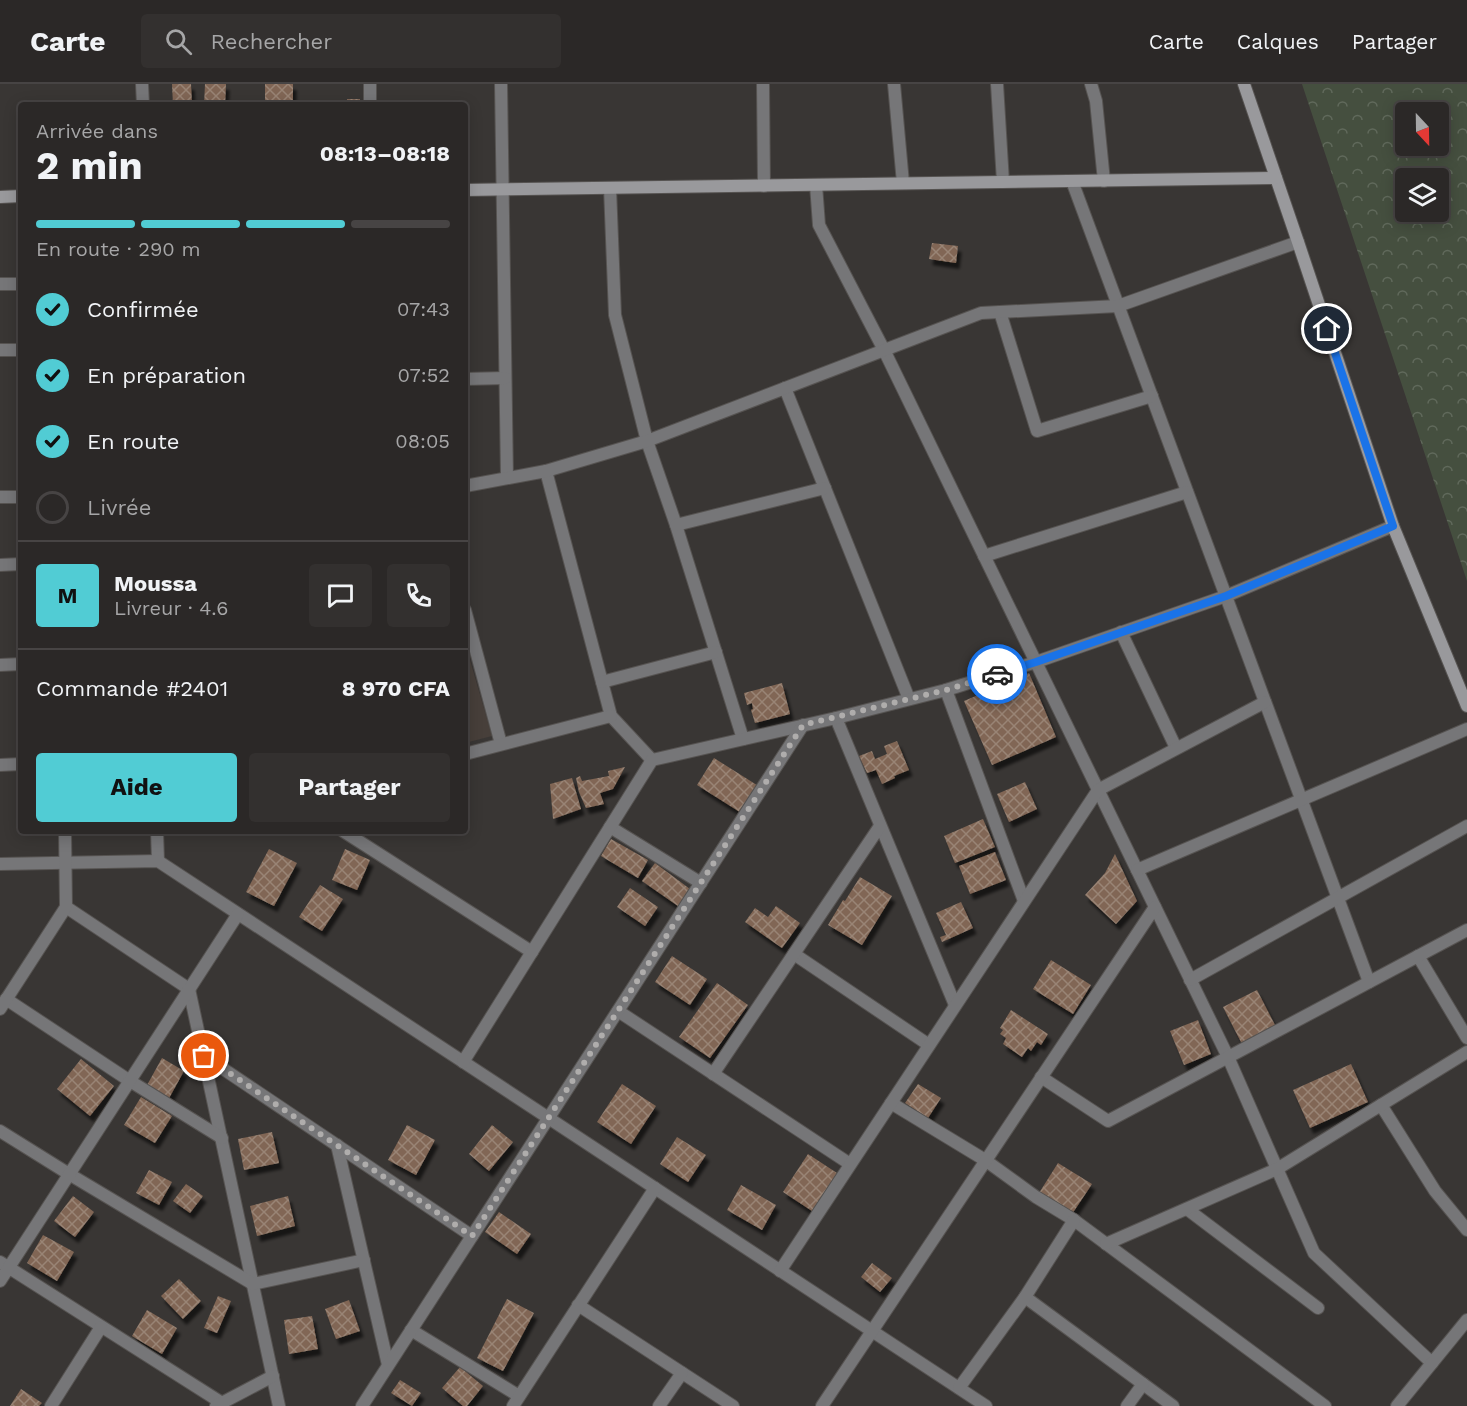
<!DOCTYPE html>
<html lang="fr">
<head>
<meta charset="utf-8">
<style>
  body { margin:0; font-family:"Work Sans",sans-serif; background:#33302f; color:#f1f3f6; height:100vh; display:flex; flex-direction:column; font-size:22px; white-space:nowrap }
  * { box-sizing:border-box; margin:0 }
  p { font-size:20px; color:#a6a6a7 }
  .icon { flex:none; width:33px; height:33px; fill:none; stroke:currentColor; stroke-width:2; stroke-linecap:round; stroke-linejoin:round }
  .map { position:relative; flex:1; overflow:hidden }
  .details { position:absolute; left:18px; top:18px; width:450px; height:732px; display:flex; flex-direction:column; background:#2b2827; border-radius:6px; box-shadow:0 3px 15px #0003,0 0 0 2px #474444 }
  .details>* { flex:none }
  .needle { width:39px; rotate:158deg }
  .controls { position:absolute; left:1395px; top:18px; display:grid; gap:12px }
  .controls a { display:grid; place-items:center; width:54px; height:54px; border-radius:6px; background:#2b2827; box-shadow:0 3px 15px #0003,0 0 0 2px #474444; font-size:30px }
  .pin { position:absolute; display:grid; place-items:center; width:51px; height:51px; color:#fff; margin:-26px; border:3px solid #fff; border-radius:50%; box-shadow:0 2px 6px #0007 }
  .courier { position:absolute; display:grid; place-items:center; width:60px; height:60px; margin:-30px; border:4px solid #1a73e8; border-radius:50%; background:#fff; color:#222; box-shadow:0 2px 8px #0007 }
  .head em { font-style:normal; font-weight:700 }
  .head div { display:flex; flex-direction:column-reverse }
  .head { display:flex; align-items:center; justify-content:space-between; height:102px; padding:0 18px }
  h1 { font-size:39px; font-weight:700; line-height:45px }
  .bar { display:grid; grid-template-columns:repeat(4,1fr); gap:9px 6px; align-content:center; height:72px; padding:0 18px }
  .bar i { height:8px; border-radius:4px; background:#474444 }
  .bar .selected { background:#51ccd4 }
  .bar p { grid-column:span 4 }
  .line { display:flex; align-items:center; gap:15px; padding:0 18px; border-top:2px solid #474444 }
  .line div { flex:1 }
  .round { display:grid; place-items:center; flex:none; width:63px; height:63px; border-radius:6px; background:#33302f }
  ol { padding:0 18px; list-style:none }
  li { display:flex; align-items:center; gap:18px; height:66px }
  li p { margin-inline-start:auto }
  li .icon { padding:6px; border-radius:50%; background:#51ccd4; color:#111; stroke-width:4 }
  li:last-child { color:#a6a6a7 }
  li i { width:33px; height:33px; border:3px solid #474444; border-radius:50% }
  .primary-button { display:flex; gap:12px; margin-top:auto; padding:12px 18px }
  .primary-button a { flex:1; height:69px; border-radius:6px; background:#51ccd4; color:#111; font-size:24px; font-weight:700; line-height:69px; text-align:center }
  .primary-button a+a { background:#33302f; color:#f1f3f6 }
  header { display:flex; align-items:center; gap:36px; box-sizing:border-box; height:84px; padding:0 30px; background:#2b2827; border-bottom:2px solid #474444 }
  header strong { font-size:28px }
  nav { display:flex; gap:33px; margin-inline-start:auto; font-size:21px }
  .search { width:420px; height:54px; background:#33302f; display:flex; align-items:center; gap:15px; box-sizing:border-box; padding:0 21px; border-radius:6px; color:#a6a6a7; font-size:22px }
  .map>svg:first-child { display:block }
</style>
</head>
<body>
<header>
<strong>Carte</strong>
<div class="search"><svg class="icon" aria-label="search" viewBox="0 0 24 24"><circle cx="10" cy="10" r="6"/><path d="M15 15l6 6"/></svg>Rechercher</div>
<nav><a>Carte</a><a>Calques</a><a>Partager</a></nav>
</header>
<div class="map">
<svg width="1467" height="1322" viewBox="0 0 1467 1322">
  <defs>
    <pattern id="park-crowns" width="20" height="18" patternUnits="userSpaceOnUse" patternTransform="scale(1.5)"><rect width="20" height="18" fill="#454f3f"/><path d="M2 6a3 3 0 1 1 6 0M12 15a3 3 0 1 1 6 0" fill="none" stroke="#60695b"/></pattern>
    <pattern id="building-cross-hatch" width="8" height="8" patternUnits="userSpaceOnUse" patternTransform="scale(1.5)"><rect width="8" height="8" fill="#816654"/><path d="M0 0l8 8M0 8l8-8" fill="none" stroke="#998475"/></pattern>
    <filter id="shadow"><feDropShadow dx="3.5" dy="6" stdDeviation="1.5" flood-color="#0009"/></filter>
  </defs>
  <rect width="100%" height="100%" fill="#393634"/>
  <path fill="#473f3a" d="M465,559l27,93 -27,7z"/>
  <path fill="url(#park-crowns)" fill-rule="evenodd" d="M1302,0h165v497zM1406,28h32v34h-32zM1406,94h32v34h-32z"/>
  <g fill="url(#building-cross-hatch)" filter="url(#shadow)">
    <path d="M172,0h19l1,21h-19z"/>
    <path d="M205,0h21l-1,21h-21z"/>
    <rect x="265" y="0" width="28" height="21"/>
    <rect x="347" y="15" width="13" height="6"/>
    <path d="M932,159l26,3 -2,17 -27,-4z"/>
    <path d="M1029,589l27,64 -64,28 -28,-64z"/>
    <path d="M782,599l8,31 -35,9 -4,-13 2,-1 -1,-6 -5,2 -3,-12z"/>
    <path d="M897,657l12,29 -15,6 1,2 -13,6 -6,-14 -9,3 -8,-17 13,-5 3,8 12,-5 -3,-8z"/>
    <path d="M714,674l46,29 -17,27 -46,-29z"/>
    <path d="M625,683l-12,22 -13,4 4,11 -18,4 -7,-16 -3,-14 4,-2 2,5 27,-5 -1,-5z"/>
    <path d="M572,694l9,31 -28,10 -3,-35z"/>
    <path d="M1025,698l12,27 -28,13 -12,-28z"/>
    <path d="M983,735l12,28 -40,16 -11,-27z"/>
    <path d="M611,755l37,21 -10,18 -37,-22z"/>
    <path d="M269,765l28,14 -23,43 -28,-14z"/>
    <path d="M345,765l25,11 -13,30 -25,-10z"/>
    <path d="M995,768l11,28 -36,14 -11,-28z"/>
    <path d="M1115,770l22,47 -21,23 -31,-29 20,-22z"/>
    <path d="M655,779l35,26 -12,17 -36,-25z"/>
    <path d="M860,793l32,19 -30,49 -34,-20 15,-25 2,1z"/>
    <path d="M320,801l23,14 -21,32 -23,-14z"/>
    <path d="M630,804l28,19 -13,19 -28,-19z"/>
    <path d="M961,818l12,26 -31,14 -2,-5 6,-2 -10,-22z"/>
    <path d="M776,822l24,17 -18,25 -37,-26 10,-14 13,9z"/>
    <path d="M672,872l35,23 -17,26 -35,-23z"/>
    <path d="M1051,876l40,25 -18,29 -40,-25z"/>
    <path d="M717,899l31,22 -38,53 -31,-21z"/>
    <path d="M1257,906l19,37 -34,17 -19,-37z"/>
    <path d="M1011,926l37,24 -7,11 -4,-3 -6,9 -3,-3 -6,9 -19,-13 3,-6 -6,-4 3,-4 -3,-2z"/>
    <path d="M1198,936l13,34 -27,11 -14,-34z"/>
    <path d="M162,974l22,13 -16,29 -22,-13z"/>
    <path d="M81,975l33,27 -24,30 -33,-27z"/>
    <path d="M1351,980l17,38 -58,26 -17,-38z"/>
    <path d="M622,1000l34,22 -25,38 -34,-22z"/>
    <path d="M918,1000l23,14 -13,20 -23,-15z"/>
    <path d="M141,1013l31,19 -17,27 -31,-18z"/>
    <path d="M407,1041l28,15 -19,35 -28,-15z"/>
    <path d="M492,1041l21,17 -24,29 -20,-17z"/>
    <path d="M272,1048l7,31 -35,7 -6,-31z"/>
    <path d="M677,1053l29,18 -18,27 -28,-18z"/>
    <path d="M808,1070l29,19 -25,38 -29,-19z"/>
    <path d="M1058,1079l34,21 -20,30 -33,-21z"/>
    <path d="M149,1086l23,12 -13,23 -23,-12z"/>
    <path d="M186,1100l17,12 -13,17 -17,-12z"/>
    <path d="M741,1101l35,20 -14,25 -35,-20z"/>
    <path d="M73,1112l21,16 -19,25 -21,-16z"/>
    <path d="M288,1112l7,30 -38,10 -7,-30z"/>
    <path d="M499,1128l32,22 -14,20 -32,-22z"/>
    <path d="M43,1151l31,17 -17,29 -30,-18z"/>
    <path d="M872,1179l20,15 -12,14 -19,-15z"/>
    <path d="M179,1195l22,22 -18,18 -22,-23z"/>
    <path d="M218,1212l13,5 -14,32 -13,-5z"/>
    <path d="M507,1215l27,14 -31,58 -26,-13z"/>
    <path d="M349,1216l11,31 -24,8 -11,-30z"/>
    <path d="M147,1226l30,18 -15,26 -30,-18z"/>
    <path d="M312,1232l6,33 -29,5 -5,-34z"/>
    <path d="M460,1283l23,19 -16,20h-4l-21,-18z"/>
    <path d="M400,1296l21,13 -9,13 -21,-13z"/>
    <path d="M21,1305l21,14 -3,3h-29z"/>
  </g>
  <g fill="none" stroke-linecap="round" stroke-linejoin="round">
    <defs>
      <g id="street">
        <path d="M142,0l1,21"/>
        <path d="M370,0v21"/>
        <path d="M501,0l6,394"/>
        <path d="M763,0l1,102"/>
        <path d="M894,0l9,99"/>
        <path d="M997,0l6,98"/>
        <path d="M1091,0l5,17 8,80"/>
        <path d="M1072,97l297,801"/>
        <path d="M816,101l3,40 65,125 344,707 86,196 118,110"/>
        <path d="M610,104l5,127 32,126 29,84 67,214"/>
        <path d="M0,200h21"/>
        <path d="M1000,228l37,119 115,-35"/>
        <path d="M0,266h21"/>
        <path d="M465,295l40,-1"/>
        <path d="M785,304l124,311"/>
        <path d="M546,387l65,245 41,44"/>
        <path d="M465,402l81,-15 101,-30 334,-128 137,-7 180,-64"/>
        <path d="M0,413h21"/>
        <path d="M676,441l149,-37"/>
        <path d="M984,472l203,-64"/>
        <path d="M0,481l21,-1"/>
        <path d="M465,526l36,134"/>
        <path d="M1121,548l55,116"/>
        <path d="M0,581l21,-1"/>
        <path d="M602,598l114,-30"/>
        <path d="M946,606l78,211"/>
        <path d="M836,634l119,287"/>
        <path d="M465,670l146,-38"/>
        <path d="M0,681l21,-1"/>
        <path d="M610,743l91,56"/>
        <path d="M157,747l1,30"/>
        <path d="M343,747l189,121"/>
        <path d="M0,780l158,-3 828,545"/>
        <path d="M1137,786l330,-141"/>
        <path d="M66,823l123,82 90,417"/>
        <path d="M794,870l135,91"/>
        <path d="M1418,872l49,82"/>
        <path d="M1190,896l277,-154"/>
        <path d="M6,915l124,82 92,57"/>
        <path d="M0,925l66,-102 -1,-76"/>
        <path d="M618,927l232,153"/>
        <path d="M204,972l268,180"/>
        <path d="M463,978l189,-302 184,-42 110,-28 90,-28 190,-66 167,-70"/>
        <path d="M713,990l167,-248"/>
        <path d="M1041,993l67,44 359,-191"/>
        <path d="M891,1019l94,57 51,37 38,23 251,186"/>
        <path d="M1381,1021l54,86 32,39"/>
        <path d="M0,1047l69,43 184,110 111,-24"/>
        <path d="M337,1061l51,220"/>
        <path d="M1187,1125l131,99"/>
        <path d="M1106,1160l171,-75 190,-117"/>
        <path d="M0,1178l222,141"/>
        <path d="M780,1187l318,-481 167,-88"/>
        <path d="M0,1197l238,-367"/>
        <path d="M1025,1213l148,109"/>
        <path d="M578,1221l155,101"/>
        <path d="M411,1246l108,66"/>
        <path d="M959,1304l66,-91 49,-77"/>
        <path d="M51,1322l50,-79"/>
        <path d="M216,1322l57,-30"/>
        <path d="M362,1322l441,-681"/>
        <path d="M513,1322l142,-218"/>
        <path d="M659,1322l23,-33"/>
        <path d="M822,1322l333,-499"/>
        <path d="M1127,1322l16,-22"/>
        <path d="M1397,1322l70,-86"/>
      </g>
      <g id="secondary">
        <path d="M1244,0l54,158 95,284 74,180"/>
        <path d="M465,106l811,-12"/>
        <path d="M0,113l21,-1"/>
      </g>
    </defs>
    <use href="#street" stroke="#565351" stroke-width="14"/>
    <use href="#secondary" stroke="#565351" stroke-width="14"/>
    <use href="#street" stroke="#767678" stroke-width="12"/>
    <use href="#secondary" stroke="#99999c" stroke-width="12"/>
  </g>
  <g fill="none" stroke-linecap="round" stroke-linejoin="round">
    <path stroke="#afadac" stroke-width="6" stroke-dasharray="0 10.8" d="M204,972l268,180 331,-511 143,-35 51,-16"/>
    <path stroke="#1a73e8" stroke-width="8" d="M997,590l39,-12 190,-66 167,-70 -66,-197"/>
  </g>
</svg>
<div class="controls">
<a><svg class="needle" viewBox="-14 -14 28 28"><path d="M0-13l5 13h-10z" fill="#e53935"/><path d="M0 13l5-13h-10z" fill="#a6a6a7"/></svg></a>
<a><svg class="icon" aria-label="layers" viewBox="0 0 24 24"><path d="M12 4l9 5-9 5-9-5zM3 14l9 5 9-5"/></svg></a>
</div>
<div class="pin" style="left:204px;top:972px;background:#ea580c"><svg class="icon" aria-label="bag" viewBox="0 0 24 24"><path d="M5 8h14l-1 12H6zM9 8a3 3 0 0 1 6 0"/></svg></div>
<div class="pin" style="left:1327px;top:245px;background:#1f2937"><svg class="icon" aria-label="home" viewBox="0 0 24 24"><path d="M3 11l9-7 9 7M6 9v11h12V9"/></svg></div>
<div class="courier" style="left:997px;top:590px"><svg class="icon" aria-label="car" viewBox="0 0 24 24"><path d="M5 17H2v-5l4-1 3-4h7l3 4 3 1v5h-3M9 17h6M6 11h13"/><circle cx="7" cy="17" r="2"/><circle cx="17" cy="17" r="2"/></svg></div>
<section class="details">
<div class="head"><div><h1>2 min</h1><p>Arrivée dans</p></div><em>08:13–08:18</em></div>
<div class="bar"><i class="selected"></i><i class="selected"></i><i class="selected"></i><i></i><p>En route · 290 m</p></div>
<ol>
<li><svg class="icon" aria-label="check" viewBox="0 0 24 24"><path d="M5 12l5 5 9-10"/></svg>Confirmée<p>07:43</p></li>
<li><svg class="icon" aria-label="check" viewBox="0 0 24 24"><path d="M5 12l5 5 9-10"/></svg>En préparation<p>07:52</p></li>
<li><svg class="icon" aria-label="check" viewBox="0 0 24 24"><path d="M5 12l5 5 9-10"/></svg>En route<p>08:05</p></li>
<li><i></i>Livrée</li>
</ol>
<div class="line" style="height:108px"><b class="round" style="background:#51ccd4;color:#111">M</b><div><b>Moussa</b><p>Livreur · 4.6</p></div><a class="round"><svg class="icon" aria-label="chat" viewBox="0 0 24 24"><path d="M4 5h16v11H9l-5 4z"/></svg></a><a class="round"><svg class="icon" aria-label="phone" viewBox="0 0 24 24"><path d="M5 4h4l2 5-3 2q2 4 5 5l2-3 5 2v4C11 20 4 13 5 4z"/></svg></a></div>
<div class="line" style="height:78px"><div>Commande #2401</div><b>8 970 CFA</b></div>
<div class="primary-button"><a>Aide</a><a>Partager</a></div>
</section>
</div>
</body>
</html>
